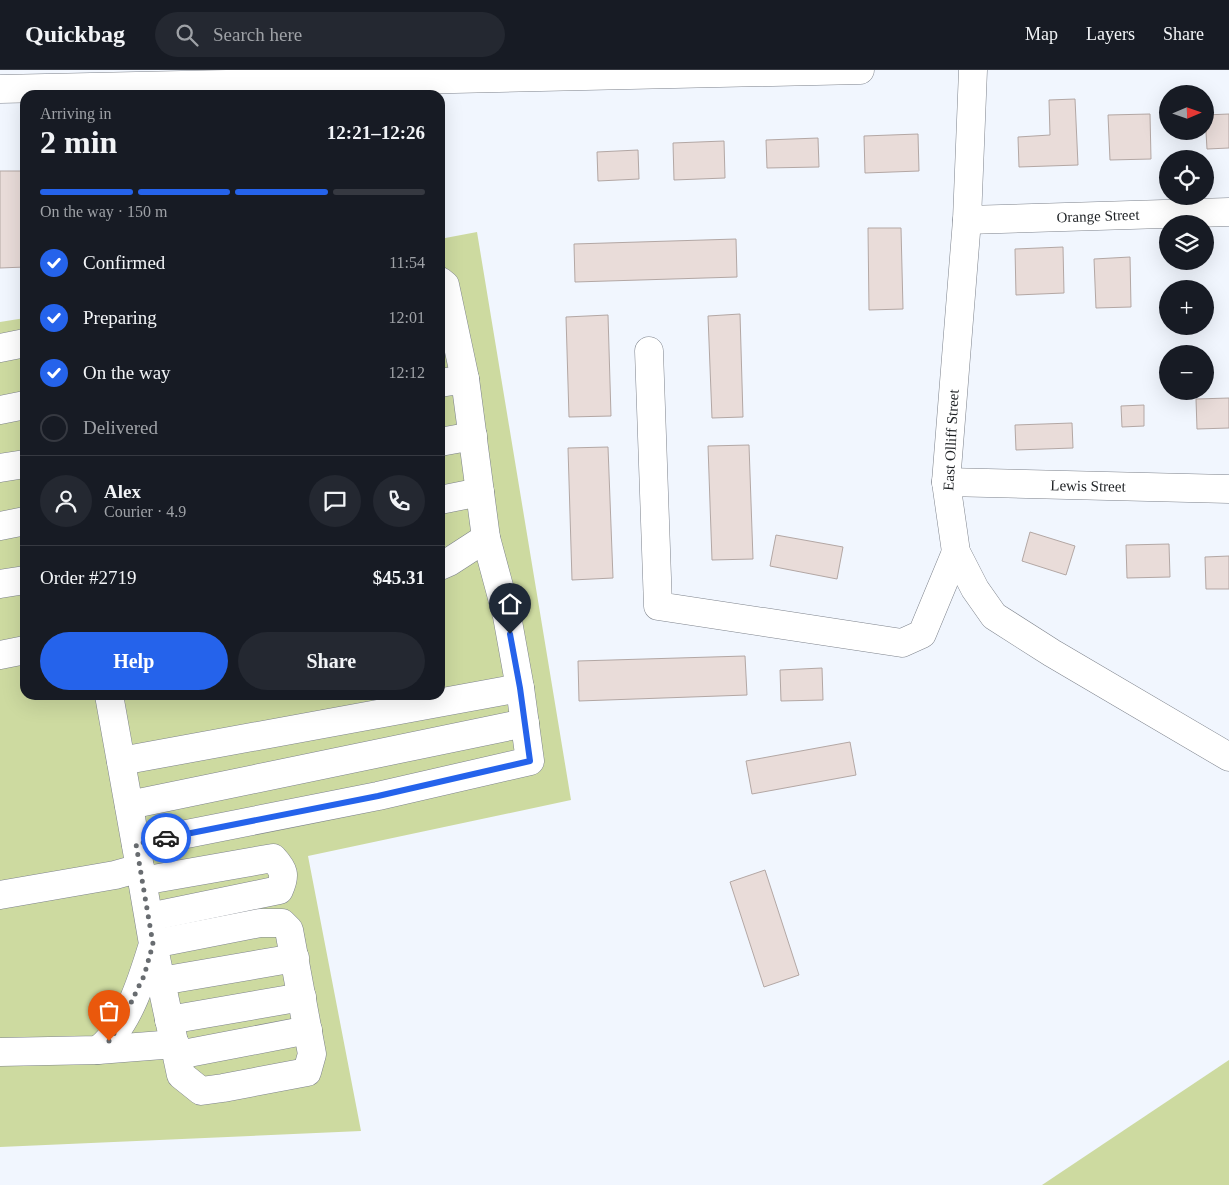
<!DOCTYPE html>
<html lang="en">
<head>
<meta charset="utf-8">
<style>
  body { margin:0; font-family:"Times New Roman",serif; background:#242831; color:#f1f3f6; height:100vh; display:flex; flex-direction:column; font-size:19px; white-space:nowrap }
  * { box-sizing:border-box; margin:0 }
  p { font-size:16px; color:#9ea1a6 }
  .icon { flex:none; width:28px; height:28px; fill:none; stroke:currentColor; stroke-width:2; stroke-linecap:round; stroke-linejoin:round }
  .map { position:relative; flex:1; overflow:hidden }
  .details { position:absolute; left:20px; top:20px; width:425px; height:610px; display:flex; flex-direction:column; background:#171b24; border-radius:15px; box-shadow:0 5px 20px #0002 }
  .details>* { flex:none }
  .needle { width:32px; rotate:88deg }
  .controls { position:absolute; left:1159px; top:15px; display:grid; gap:10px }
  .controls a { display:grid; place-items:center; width:55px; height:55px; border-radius:50%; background:#171b24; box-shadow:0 5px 20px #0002; font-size:25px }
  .pin { position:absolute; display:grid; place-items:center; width:42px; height:42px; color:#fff; margin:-51px -21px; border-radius:50% 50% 50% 0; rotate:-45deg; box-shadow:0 0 5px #0007 }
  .pin .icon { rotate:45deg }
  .courier { position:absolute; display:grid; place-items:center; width:50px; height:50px; margin:-25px; border:4px solid #2563eb; border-radius:50%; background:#fff; color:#222; box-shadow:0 1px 6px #0007 }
  .headline em { font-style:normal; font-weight:700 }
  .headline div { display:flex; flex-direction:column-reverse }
  .headline { display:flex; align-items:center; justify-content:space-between; height:85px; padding:0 20px }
  h1 { font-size:32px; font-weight:700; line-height:38px }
  .bar { display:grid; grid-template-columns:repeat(4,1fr); gap:8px 5px; align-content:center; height:60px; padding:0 20px }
  .bar i { height:6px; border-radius:4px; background:#363941 }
  .bar .current { background:#2563eb }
  .bar p { grid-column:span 4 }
  .line { display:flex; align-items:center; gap:12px; padding:0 20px; border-top:1px solid #363941 }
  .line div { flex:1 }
  .round { display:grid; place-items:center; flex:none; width:52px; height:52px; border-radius:26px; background:#242831 }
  ol { padding:0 20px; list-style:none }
  li { display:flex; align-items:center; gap:15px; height:55px }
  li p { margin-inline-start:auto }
  li .icon { padding:5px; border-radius:50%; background:#2563eb; color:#fff; stroke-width:4 }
  li:last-child { color:#9ea1a6 }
  li i { width:28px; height:28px; border:2px solid #363941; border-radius:50% }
  .primary-button { display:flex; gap:10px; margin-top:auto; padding:10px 20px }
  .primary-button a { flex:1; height:58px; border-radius:30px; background:#2563eb; color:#fff; font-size:20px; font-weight:700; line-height:58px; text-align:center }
  .primary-button a+a { background:#242831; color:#f1f3f6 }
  header { display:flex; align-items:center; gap:30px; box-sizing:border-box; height:70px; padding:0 25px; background:#171b24; border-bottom:1px solid #363941 }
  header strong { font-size:24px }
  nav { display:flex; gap:28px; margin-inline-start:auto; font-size:18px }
  .search { width:350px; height:45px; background:#242831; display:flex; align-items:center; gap:12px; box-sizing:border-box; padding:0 18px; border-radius:28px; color:#9ea1a6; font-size:19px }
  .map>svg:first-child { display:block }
</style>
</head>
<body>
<header>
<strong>Quickbag</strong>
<div class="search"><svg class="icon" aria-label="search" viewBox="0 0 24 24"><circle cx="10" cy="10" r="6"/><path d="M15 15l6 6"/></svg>Search here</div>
<nav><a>Map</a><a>Layers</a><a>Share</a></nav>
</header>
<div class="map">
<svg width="1229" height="1115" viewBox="0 0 1229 1115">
  <rect width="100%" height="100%" fill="#f1f6fe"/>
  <g fill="#cddaa0">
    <path d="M477,162l94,568 -263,56 53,275 -361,16v-825l25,-4v377h415v-456z"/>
    <path d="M1229,990v125h-187z"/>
  </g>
  <g fill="#e9dcd9" stroke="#b3a7a4">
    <path d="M1075,29l3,66 -59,2 -1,-30 32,-2 -1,-35z"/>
    <path d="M1150,44l1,45 -41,1 -2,-45z"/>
    <path d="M1229,44v34l-22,1 -2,-34z"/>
    <path d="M918,64l1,37 -54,2 -1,-37z"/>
    <path d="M818,68l1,29 -52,1 -1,-28z"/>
    <path d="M724,71l1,37 -51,2 -1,-37z"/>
    <path d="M638,80l1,29 -41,2 -1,-29z"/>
    <path d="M0,101h25v96l-25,1z"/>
    <path d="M868,158h33l2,81 -34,1z"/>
    <path d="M736,169l1,38 -162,5 -1,-38z"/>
    <path d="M1063,177l1,46 -48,2 -1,-46z"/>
    <path d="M1130,187l1,50 -35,1 -2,-49z"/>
    <path d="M740,244l3,103 -31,1 -4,-102z"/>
    <path d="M608,245l3,101 -42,1 -3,-100z"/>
    <path d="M1229,328v30l-32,1 -1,-30z"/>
    <path d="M1144,335v21l-22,1 -1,-21z"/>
    <path d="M1072,353l1,25 -57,2 -1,-25z"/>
    <path d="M749,375l4,114 -41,1 -4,-114z"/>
    <path d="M608,377l5,131 -41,2 -4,-132z"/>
    <path d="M1030,462l45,14 -9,29 -44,-14z"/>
    <path d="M776,465l67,12 -6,32 -67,-13z"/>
    <path d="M1169,474l1,33 -43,1 -1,-33z"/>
    <path d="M1229,486v33h-23l-1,-32z"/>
    <path d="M745,586l2,39 -168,6 -1,-40z"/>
    <path d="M822,598l1,32 -42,1 -1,-31z"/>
    <path d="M850,672l6,33 -104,19 -6,-33z"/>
    <path d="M765,800l34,105 -35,12 -34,-105z"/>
  </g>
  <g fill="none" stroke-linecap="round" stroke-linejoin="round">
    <defs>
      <g id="minor">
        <path d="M973,0l-6,150 -21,262 10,70 19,37 19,27 58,37 177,104"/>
        <path d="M0,19l860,-19"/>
        <path d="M967,150l262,-8"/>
        <path d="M440,211l5,4 20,94"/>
        <path d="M0,278l25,-5"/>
        <path d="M649,281l9,255 244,37 20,-9 34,-82"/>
        <path d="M440,313l25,-4 21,159 -37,24 -9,4"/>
        <path d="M0,340l25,-5"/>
        <path d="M440,372l33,-6"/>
        <path d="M0,398l25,-4"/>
        <path d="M946,412l283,7"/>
        <path d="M440,430l40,-8"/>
        <path d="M0,456l25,-5"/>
        <path d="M0,514l25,-4"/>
        <path d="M0,585l25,-5"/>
        <path d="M121,691l399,-73"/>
        <path d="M129,735l396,-82"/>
        <path d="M136,774l242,-48 152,-35 -10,-73 -13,-72 -21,-78"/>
        <path d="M142,811l131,-23c11,12 13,17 6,32l-130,27"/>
        <path d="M0,825l115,-20 25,-7 -31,-173"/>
        <path d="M161,911l134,-23"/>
        <path d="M169,950l133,-23"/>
        <path d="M98,980c30,-23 44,-70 55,-106l107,-21h22l7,7 23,124 -5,18 -84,16 -22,3 -20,-16 -28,-131 -13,-76"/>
        <path d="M0,982l98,-2 77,-6"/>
        <path d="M178,985l130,-25"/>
      </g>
    </defs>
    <use href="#minor" stroke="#7e838c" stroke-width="29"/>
    <use href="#minor" stroke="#fff" stroke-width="28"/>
  </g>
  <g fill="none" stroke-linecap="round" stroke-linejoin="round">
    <path stroke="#686c70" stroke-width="5" stroke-dasharray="0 9" d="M109,971l14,-21 14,-30 7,-14 9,-32 -17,-100 30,-6"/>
    <path stroke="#2563eb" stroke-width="6" d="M166,768l212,-42 152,-35 -10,-73 -10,-54"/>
  </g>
  <g text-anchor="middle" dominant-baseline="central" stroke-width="4.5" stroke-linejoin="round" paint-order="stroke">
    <g font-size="15" fill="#1e2124" stroke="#fff">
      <text transform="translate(1098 146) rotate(-2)">Orange Street</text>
      <text transform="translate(951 370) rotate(-87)">East Olliff Street</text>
      <text transform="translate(1088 416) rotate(1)">Lewis Street</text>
    </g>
  </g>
</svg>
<div class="controls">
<a><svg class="needle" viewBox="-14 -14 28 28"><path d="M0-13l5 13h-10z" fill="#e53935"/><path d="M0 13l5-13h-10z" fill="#9ea1a6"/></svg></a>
<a><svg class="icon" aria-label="locate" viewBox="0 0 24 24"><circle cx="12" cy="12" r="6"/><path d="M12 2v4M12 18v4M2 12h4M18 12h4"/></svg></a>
<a><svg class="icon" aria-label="layers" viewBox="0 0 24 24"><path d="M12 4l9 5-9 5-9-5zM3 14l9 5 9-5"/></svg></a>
<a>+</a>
<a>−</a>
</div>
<div class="pin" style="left:109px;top:971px;background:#ea580c"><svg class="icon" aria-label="bag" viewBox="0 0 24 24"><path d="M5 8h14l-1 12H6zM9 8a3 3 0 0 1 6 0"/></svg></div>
<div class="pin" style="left:510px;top:564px;background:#1f2937"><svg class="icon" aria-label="home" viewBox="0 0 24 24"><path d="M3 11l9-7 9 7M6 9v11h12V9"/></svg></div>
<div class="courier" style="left:166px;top:768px"><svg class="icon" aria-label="car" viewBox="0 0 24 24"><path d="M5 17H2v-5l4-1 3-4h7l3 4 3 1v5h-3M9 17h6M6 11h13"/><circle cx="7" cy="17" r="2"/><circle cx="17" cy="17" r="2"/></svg></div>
<section class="details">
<div class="headline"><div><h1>2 min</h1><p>Arriving in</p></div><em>12:21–12:26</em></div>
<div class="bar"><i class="current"></i><i class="current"></i><i class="current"></i><i></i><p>On the way · 150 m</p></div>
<ol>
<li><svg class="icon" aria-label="check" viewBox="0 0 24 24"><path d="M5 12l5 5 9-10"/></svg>Confirmed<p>11:54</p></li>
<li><svg class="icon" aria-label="check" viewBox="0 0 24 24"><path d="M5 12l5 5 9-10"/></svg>Preparing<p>12:01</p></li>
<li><svg class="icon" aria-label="check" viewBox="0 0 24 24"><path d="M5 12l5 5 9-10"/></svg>On the way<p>12:12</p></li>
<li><i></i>Delivered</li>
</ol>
<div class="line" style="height:90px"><a class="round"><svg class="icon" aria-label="person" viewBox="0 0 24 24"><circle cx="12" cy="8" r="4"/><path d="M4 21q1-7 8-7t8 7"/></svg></a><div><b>Alex</b><p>Courier · 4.9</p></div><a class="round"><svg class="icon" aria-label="chat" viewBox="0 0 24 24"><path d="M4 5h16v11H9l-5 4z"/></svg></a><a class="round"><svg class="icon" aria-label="phone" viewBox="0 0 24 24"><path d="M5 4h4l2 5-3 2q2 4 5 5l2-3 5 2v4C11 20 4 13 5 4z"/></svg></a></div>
<div class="line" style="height:65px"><div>Order #2719</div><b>$45.31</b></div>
<div class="primary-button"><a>Help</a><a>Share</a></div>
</section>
</div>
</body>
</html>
